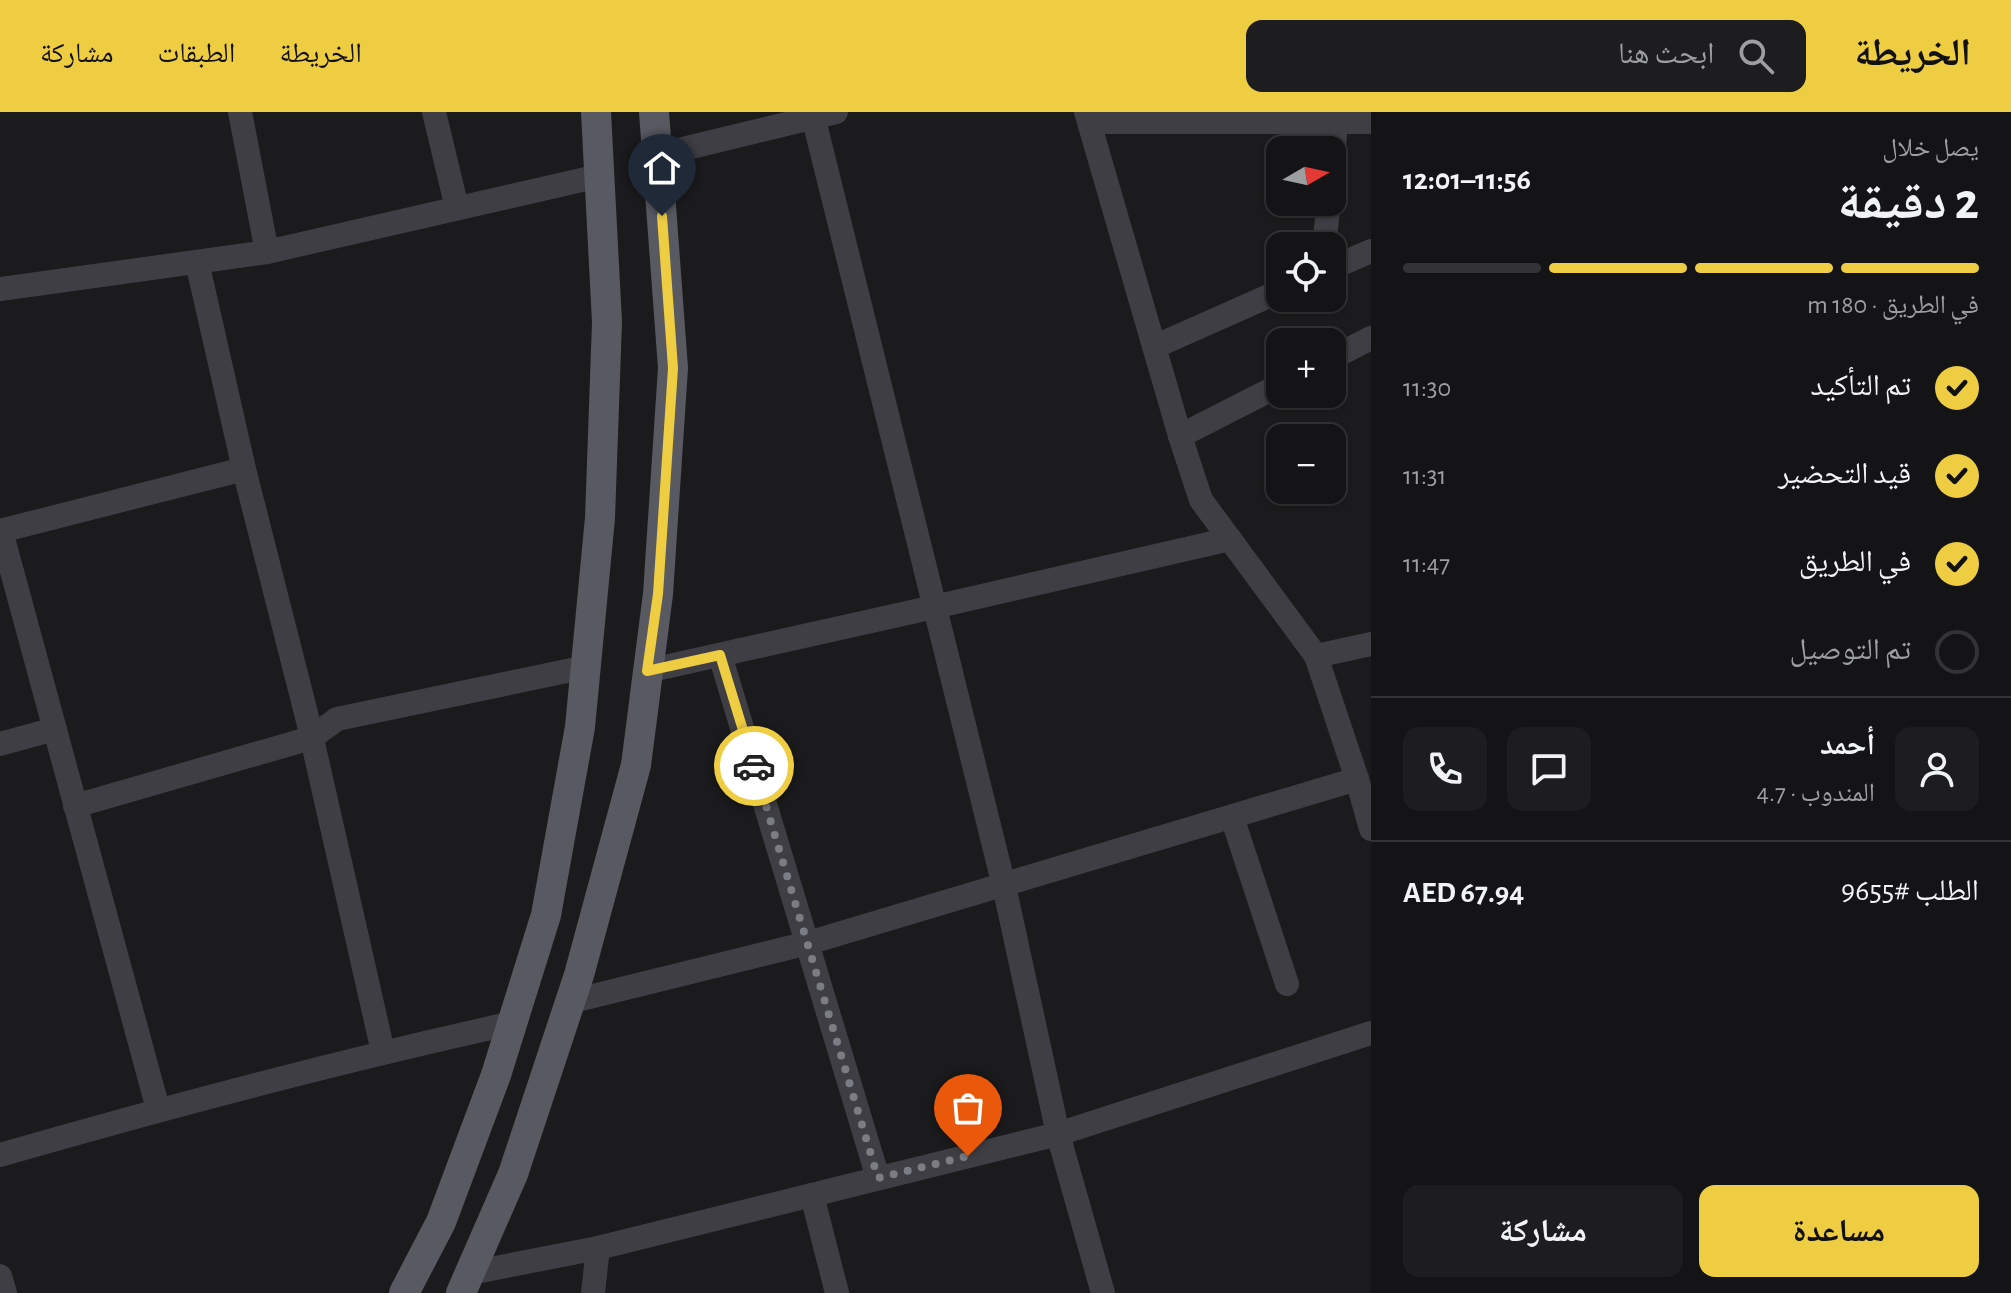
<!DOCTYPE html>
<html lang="ar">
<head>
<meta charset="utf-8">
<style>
  body { margin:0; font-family:"Alegreya Sans","Noto Naskh Arabic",sans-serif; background:#1d1d1f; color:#f1f3f6; direction:rtl; height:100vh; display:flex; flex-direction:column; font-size:30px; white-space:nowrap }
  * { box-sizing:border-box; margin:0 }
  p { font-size:26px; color:#9d9ea1 }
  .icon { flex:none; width:44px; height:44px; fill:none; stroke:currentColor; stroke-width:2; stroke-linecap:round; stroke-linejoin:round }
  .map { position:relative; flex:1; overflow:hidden; direction:ltr }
  .sheet { display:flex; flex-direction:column; background:#141416; width:640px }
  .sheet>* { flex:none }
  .needle { width:52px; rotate:81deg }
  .tools { position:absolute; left:1266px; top:24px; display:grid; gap:16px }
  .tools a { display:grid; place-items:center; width:80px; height:80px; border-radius:16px; background:#141416; box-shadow:0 2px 6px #0004,0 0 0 2px #333335; font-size:40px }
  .pin { position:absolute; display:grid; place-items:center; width:68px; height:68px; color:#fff; margin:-82px -34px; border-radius:50% 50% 50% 0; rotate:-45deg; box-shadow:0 0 8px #0007 }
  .pin .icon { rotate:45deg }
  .courier { position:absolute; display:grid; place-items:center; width:80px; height:80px; margin:-40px; border:6px solid #eecd42; border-radius:50%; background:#fff; color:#222; box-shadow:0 2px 10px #0007 }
  .head em { font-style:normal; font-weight:700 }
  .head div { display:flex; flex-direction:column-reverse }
  .head { display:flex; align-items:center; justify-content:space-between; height:136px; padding:0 32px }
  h1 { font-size:52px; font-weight:700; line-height:60px }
  .bar { display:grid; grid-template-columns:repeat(4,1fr); gap:12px 8px; align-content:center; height:96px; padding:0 32px }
  .bar i { height:10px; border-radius:6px; background:#333335 }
  .bar .on { background:#eecd42 }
  .bar p { grid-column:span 4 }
  .line { display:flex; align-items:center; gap:20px; padding:0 32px; border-top:2px solid #333335 }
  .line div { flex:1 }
  .round { display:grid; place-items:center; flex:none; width:84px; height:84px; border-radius:16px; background:#1d1d1f }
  ol { padding:0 32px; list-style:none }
  li { display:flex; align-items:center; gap:24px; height:88px }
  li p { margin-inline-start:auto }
  li .icon { padding:8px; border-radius:50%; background:#eecd42; color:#111; stroke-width:4 }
  li:last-child { color:#9d9ea1 }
  li i { width:44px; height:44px; border:4px solid #333335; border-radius:50% }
  .action { display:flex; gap:16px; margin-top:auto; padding:16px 32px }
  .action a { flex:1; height:92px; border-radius:16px; background:#eecd42; color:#111; font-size:32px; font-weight:700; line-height:92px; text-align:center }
  .action a+a { background:#1d1d1f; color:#f1f3f6 }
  header { display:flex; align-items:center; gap:48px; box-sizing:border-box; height:112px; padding:0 40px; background:#eecd42; color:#111 }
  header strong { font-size:38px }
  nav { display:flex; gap:44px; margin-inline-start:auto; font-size:28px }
  .search { width:560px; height:72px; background:#1d1d1f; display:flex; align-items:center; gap:20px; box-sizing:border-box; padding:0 28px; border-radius:16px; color:#9d9ea1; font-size:30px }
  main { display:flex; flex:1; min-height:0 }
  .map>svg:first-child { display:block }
</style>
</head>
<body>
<header>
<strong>الخريطة</strong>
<div class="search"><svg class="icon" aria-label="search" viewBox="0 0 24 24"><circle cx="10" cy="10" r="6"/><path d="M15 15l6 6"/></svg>ابحث هنا</div>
<nav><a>الخريطة</a><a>الطبقات</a><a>مشاركة</a></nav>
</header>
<main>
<section class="sheet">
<div class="head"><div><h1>2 دقيقة</h1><p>يصل خلال</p></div><em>11:56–12:01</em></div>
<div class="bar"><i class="on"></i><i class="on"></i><i class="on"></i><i></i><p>في الطريق · 180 m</p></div>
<ol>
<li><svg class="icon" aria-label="check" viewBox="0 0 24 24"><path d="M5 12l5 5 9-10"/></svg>تم التأكيد<p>11:30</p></li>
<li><svg class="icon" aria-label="check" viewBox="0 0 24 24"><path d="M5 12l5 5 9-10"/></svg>قيد التحضير<p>11:31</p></li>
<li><svg class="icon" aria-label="check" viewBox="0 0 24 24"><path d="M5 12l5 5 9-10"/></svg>في الطريق<p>11:47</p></li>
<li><i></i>تم التوصيل</li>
</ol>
<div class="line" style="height:144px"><a class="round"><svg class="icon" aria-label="person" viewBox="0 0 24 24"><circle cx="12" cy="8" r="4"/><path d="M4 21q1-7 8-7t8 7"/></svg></a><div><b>أحمد</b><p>المندوب · 4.7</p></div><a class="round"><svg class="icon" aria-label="chat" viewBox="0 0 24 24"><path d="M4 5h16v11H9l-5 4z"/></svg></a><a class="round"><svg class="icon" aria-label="phone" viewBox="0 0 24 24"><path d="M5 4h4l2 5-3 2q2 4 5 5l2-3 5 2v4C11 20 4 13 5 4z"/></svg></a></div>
<div class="line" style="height:104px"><div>الطلب #9655</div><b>AED 67.94</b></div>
<div class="action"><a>مساعدة</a><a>مشاركة</a></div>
</section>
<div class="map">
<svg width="1371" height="1181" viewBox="0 0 1371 1181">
  <rect width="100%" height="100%" fill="#1b1b1d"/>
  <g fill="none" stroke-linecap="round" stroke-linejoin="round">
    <g stroke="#3e3e44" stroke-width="24">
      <path d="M240,0l27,140"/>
      <path d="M434,0l23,96"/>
      <path d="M812,0l192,774 54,248 45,159"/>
      <path d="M1086,0l94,324 21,64 115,156 41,123 14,50"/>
      <path d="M1089,10h282"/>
      <path d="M658,43l178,-43"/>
      <path d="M1332,58l5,-58"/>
      <path d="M1324,134l5,-44"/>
      <path d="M197,150l47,207 64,252 75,331"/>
      <path d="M1332,156l39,-17"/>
      <path d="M0,177l267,-37 332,-76"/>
      <path d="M1154,235l126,-56"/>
      <path d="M1332,246l39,-20"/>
      <path d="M1180,324l100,-51"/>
      <path d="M0,419l244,-62"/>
      <path d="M1,419l157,578"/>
      <path d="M720,543l158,523"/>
      <path d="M1316,544l55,-12"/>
      <path d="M647,559l287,-64 296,-68"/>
      <path d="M0,632l55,-15"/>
      <path d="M75,694l236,-68 26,-19 249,-52"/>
      <path d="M1232,705l55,167"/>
      <path d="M569,890l239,-59 549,-164"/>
      <path d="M0,1043c170,-49 340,-94 513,-132"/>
      <path d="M812,1083l25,98"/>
      <path d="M470,1161l128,-25 460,-114 313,-101"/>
      <path d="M0,1164l5,17"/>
      <path d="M593,1181l5,-45"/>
    </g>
    <g stroke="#585961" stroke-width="30">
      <path d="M404,1181l37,-71 55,-147 50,-160 34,-188 20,-209 7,-196 -11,-210"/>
      <path d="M461,1181l52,-119 66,-199 57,-210 22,-171 15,-226 -19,-256"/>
    </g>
  </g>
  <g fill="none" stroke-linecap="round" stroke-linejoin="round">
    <path stroke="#7b7c84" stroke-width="8" stroke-dasharray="0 14.4" d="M754,654l124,412 90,-22"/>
    <path stroke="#eecd42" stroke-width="10" d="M662,104l11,152 -15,226 -11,77 73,-16 34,111"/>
  </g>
</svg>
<div class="tools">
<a><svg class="needle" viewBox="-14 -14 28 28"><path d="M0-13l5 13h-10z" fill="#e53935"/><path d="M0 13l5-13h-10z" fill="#9d9ea1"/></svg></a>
<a><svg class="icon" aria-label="locate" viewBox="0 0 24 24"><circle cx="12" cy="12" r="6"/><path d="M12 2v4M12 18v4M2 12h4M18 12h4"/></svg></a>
<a>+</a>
<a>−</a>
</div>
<div class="pin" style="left:968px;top:1044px;background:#ea580c"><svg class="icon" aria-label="bag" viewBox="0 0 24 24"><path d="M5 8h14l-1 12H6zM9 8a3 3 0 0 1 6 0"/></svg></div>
<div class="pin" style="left:662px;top:104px;background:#1f2937"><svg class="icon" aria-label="home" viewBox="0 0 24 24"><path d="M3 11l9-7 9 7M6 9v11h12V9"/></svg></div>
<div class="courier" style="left:754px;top:654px"><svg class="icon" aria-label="car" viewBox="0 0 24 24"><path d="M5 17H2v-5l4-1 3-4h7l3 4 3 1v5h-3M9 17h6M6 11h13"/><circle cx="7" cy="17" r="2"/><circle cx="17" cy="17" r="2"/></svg></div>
</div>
</main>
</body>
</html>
